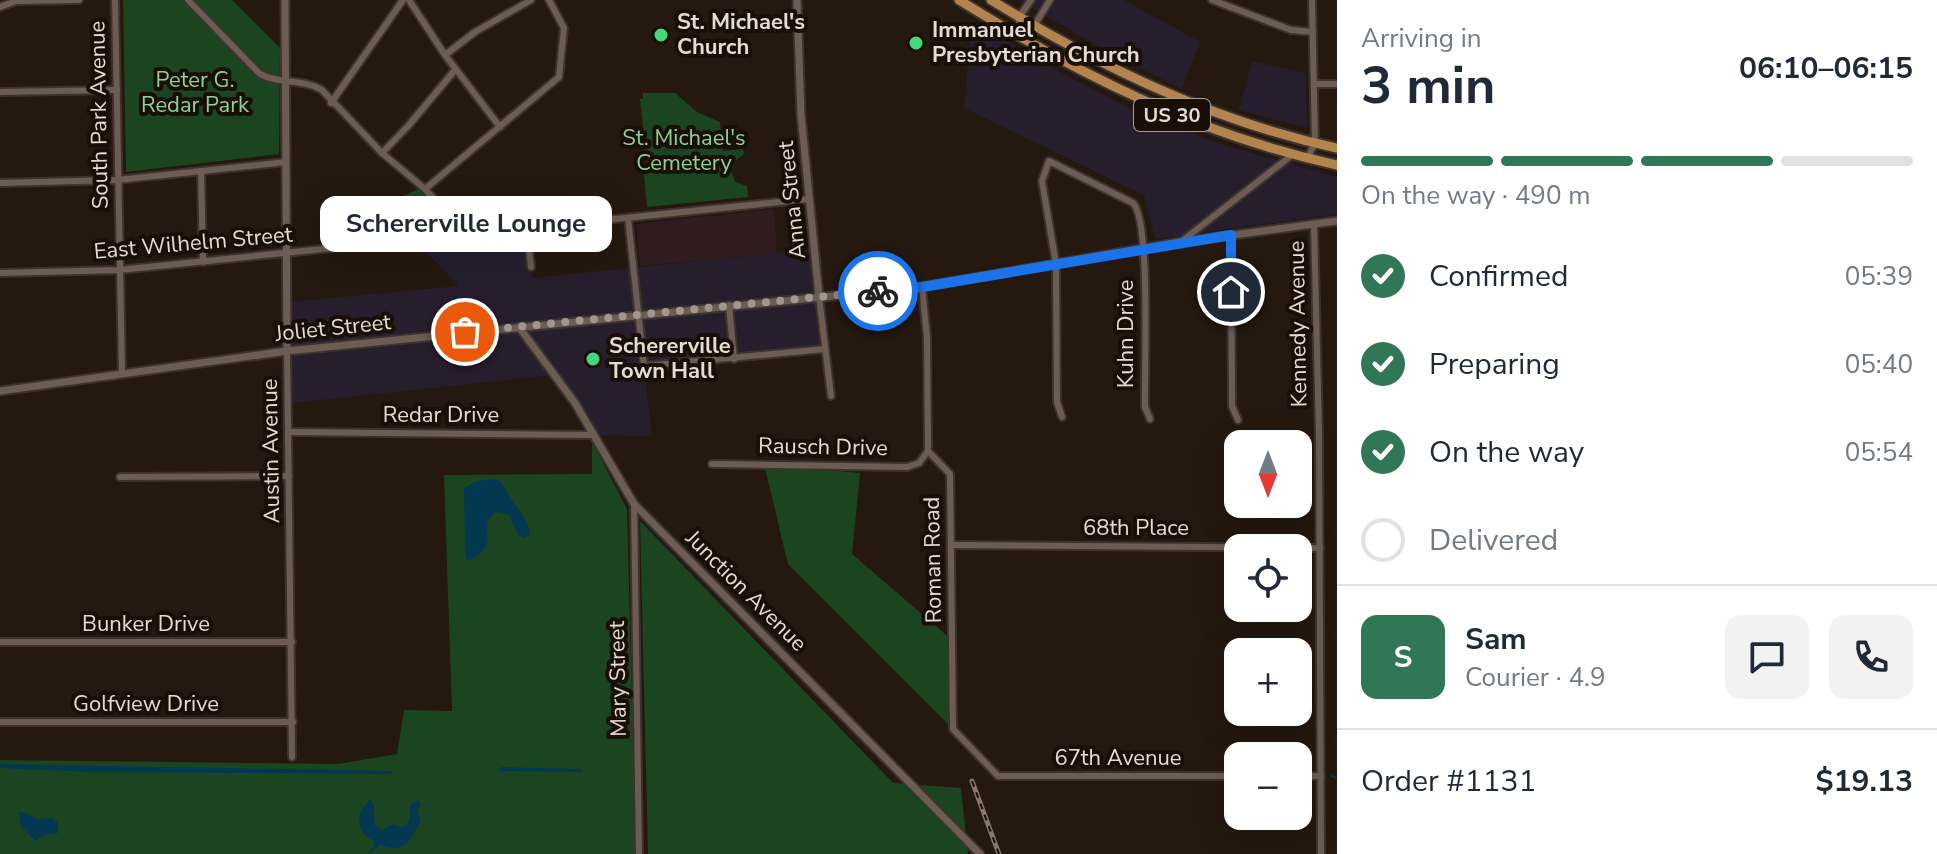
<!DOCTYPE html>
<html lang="en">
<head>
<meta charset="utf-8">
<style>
  body { margin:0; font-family:"Nunito Sans",sans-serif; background:#f2f2f3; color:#1f2937; height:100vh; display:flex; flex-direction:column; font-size:30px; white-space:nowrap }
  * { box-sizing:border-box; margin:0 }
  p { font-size:26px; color:#747a83 }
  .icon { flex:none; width:44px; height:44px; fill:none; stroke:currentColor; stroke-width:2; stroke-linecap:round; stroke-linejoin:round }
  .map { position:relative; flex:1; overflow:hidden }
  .panel { display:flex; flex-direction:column; background:#fff; width:600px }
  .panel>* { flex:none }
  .needle { width:52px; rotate:180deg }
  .controls { position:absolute; left:1224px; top:430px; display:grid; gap:16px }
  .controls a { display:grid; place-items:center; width:88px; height:88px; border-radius:16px; background:#fff; box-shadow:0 8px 32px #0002; font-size:40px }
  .pin { position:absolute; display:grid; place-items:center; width:68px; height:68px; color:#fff; margin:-34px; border:4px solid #fff; border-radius:50%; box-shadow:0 2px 8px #0007 }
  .courier { position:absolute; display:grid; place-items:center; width:80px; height:80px; margin:-40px; border:6px solid #1a73e8; border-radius:50%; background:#fff; color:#222; box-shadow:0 2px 10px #0007 }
  .bubble { position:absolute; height:56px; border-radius:16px; background:#fff; box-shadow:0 8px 32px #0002; font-size:26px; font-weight:700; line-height:56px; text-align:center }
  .summary em { font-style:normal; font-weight:700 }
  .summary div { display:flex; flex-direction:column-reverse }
  .summary { display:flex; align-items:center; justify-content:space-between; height:136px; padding:0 24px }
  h1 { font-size:52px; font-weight:700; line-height:60px }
  .bar { display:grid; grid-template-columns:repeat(4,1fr); gap:12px 8px; align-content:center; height:96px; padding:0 24px }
  .bar i { height:10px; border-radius:6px; background:#e0e1e3 }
  .bar .active { background:#307756 }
  .bar p { grid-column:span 4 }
  .line { display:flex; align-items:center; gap:20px; padding:0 24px; border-top:2px solid #e0e1e3 }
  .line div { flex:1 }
  .round { display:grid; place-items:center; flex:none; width:84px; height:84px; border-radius:16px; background:#f2f2f3 }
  ol { padding:0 24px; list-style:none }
  li { display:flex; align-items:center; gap:24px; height:88px }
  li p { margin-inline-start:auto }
  li .icon { padding:8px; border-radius:50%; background:#307756; color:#fff; stroke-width:4 }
  li:last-child { color:#747a83 }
  li i { width:44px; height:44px; border:4px solid #e0e1e3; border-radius:50% }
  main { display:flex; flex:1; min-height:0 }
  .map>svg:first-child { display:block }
</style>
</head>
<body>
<main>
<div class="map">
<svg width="1337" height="854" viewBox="0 0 1337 854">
  <rect width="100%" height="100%" fill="#24180f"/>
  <g fill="#261e2d">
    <path d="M1018,0h106l76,42 -18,47 -66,-33z"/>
    <path d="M972,21l90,52 77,40 81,31 117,33v37l-182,25 -11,-44 -180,-87z"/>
    <path d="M1252,61l54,12 1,55 -68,-18z"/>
    <path d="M528,234l4,44 282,-29 11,100 -181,18 8,69 -58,-1 -39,-60 -263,28 -5,-52v-49l172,-16 -40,-41z"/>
  </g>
  <path fill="#2e1c1e" d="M774,209l3,44 -137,13 -4,-42z"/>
  <g fill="#1b4520">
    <path d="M123,0h109l48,48 -1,106 -153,18z"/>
    <path d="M643,93h32l22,19 23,10 3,29 20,-2 1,5 -9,7 -4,10 4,11 12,4 1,11 -101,10 -4,-41 4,-1 -7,-66h3z"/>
    <path d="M423,187l42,47 -33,4 -35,-39z"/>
    <path d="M592,442l35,67 9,345h-636v-94l338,4 59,-10 7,-44 48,1 -8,-236 148,-1z"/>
    <path d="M764,464l96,9 -8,81 100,86 1,89 -165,-165z"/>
    <path d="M640,521l253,262 68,5 7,66h-320z"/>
  </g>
  <g fill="#043851">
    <path d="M490,479l9,1c6,6 6,10 11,17 8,13 17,21 20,37l-6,4 -5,-2 -11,-22 -13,-2c-20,17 9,31 -26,48l-3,-1 -1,-7 -1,-64 10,-6z"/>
    <path d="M0,764l392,7v3l-303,-2 -89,-4z"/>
    <path d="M501,767l81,2v3l-84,-1z"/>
    <path d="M370,799l4,6 1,21 7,4 12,-6 8,3c10,-4 8,-12 8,-22l8,-5 3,5 -4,5 4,11c-12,20 -15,33 -41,24l-12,9 6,-8v-5c-20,-10 -19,-26 -4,-42z"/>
    <path d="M22,812l16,7 15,-1 5,5v10l-14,2 -9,6 -14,-15 -2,-13z"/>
  </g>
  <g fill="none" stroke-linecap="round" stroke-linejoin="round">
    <path stroke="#043851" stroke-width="2" d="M1331,776l6,2"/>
    <defs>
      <g id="minor">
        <path d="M115,0l7,374"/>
        <path d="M188,0l72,74c20,11 42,4 62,16l60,63 43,36 40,45"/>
        <path d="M409,0l36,55 55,72"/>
        <path d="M1212,0l79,30 22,2"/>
        <path d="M0,7l16,-6 63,-1"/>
        <path d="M1019,36l15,-10 16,-26"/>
        <path d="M1019,36v-19l12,-17"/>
        <path d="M445,55l30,-23 56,-32"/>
        <path d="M1314,84h23"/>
        <path d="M0,92l117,-2"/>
        <path d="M331,103l72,-103"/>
        <path d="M382,153l27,-28 46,-55"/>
        <path d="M1307,159l8,-16 -3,-143"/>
        <path d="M201,171l2,91"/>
        <path d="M0,183l117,-3 169,-18"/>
        <path d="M425,189l134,-112 5,-49 -15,-28"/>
        <path d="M628,218l16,148 181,-17"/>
        <path d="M1314,224l5,210 2,420"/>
        <path d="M527,228l4,39"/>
        <path d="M1231,235l1,171 6,14"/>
        <path d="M1182,241l110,-86"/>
        <path d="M0,273l119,-3 690,-71"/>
        <path d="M922,287l5,51 1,113 22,23 3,255 45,47h240"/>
        <path d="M819,296l12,100"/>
        <path d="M729,305l5,54"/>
        <path d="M287,351l5,406"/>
        <path d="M1062,417l-5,-15 -1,-138 -14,-83 7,-20 84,42c18,17 11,170 12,204l5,12"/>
        <path d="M289,432l305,3"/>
        <path d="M712,464l195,3 12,-4 9,-12"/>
        <path d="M120,477l169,-1"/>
        <path d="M634,504l5,350"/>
        <path d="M951,545l369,3"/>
        <path d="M0,642h292"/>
        <path d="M0,722h293"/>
        <path d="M1298,776h23"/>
      </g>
      <g id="tertiary">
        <path d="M285,0l2,351"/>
        <path d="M797,0l4,115 18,181"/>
        <path d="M519,327l56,76 59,101 346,350"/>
        <path d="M0,391l287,-40 635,-64 259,-45 156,-21"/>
      </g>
      <g id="primary">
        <path d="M959,0c119,74 240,135 378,165"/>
        <path d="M991,0c108,66 221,121 346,148"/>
      </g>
    </defs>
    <use href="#minor" stroke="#3c3330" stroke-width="10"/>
    <use href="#tertiary" stroke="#3c3330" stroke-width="11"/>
    <use href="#primary" stroke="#3c3330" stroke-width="13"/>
    <use href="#minor" stroke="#6c5c52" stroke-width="6"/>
    <use href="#tertiary" stroke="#6c5c52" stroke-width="7"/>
    <use href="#primary" stroke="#b5844c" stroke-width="9"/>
    <defs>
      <path id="rail" d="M972,781l27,73"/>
    </defs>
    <use href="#rail" stroke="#837971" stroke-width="5"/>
    <use href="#rail" stroke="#1a0f07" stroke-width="2" stroke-dasharray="6" stroke-linecap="butt"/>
  </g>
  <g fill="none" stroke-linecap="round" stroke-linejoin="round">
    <path stroke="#a19790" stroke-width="8" stroke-dasharray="0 14.4" d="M465,332l413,-41"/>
    <path stroke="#1a73e8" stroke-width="10" d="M878,291l44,-4 309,-52v57"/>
  </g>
  <g fill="#44d77b" stroke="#1a0f07" stroke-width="3">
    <circle cx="661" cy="35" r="8"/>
    <circle cx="916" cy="43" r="8"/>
    <circle cx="593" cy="359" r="8"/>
  </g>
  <g text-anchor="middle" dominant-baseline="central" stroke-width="8" stroke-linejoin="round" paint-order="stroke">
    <rect fill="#1a0f07" stroke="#a79e97" stroke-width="2" x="1134" y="99" width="76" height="32" rx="6"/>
    <g font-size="20" font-weight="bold" fill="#e4dbd5">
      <text x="1172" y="115">US 30</text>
    </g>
    <g font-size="22" font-weight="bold" fill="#e4dbd5" stroke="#1a0f07" text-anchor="start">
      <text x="677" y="22">St. Michael's<tspan x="677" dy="25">Church</tspan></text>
      <text x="932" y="30">Immanuel<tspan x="932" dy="25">Presbyterian Church</tspan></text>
      <text x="609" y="346">Schererville<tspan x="609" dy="25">Town Hall</tspan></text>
    </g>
    <g font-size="22" fill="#8dd292" stroke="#1a0f07">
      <text x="195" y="80">Peter G.<tspan x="195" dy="25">Redar Park</tspan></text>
      <text x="684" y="138">St. Michael's<tspan x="684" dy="25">Cemetery</tspan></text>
    </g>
    <g font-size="22" fill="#e4dbd5" stroke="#1a0f07">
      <text transform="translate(99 115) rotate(-91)">South Park Avenue</text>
      <text transform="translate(792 200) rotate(-96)">Anna Street</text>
      <text transform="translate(193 243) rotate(-5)">East Wilhelm Street</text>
      <text transform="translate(1298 324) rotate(-91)">Kennedy Avenue</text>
      <text transform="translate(333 328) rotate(-6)">Joliet Street</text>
      <text transform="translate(1126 334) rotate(-90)">Kuhn Drive</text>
      <text x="441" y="415">Redar Drive</text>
      <text transform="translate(823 447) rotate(1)">Rausch Drive</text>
      <text transform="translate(271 451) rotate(-91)">Austin Avenue</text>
      <text x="1136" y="528">68th Place</text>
      <text transform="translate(933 560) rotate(-91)">Roman Road</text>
      <text transform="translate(746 591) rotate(45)">Junction Avenue</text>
      <text x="146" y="624">Bunker Drive</text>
      <text transform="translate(618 679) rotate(-91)">Mary Street</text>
      <text x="146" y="704">Golfview Drive</text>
      <text x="1118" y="758">67th Avenue</text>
    </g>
  </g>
</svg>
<div class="controls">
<a><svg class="needle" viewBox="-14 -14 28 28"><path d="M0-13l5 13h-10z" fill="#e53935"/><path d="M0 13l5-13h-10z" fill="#747a83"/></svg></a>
<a><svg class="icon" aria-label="locate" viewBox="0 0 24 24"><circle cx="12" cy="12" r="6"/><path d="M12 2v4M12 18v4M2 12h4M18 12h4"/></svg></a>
<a>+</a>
<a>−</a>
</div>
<div class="pin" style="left:465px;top:332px;background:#ea580c"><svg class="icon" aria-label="bag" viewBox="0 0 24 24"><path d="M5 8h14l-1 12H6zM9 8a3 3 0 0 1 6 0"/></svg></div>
<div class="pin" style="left:1231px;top:292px;background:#1f2937"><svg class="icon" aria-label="home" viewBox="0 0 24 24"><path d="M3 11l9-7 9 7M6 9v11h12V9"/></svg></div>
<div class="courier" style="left:878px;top:291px"><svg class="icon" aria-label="bike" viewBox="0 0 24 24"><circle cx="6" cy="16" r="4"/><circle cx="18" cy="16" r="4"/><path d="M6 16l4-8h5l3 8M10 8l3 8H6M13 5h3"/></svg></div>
<div class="bubble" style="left:320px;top:196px;width:292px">Schererville Lounge</div>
</div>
<section class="panel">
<div class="summary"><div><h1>3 min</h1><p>Arriving in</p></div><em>06:10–06:15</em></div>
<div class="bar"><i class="active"></i><i class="active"></i><i class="active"></i><i></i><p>On the way · 490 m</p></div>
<ol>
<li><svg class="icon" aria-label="check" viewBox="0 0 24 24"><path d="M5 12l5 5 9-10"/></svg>Confirmed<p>05:39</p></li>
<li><svg class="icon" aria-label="check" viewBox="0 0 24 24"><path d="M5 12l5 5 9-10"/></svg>Preparing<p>05:40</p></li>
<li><svg class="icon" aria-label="check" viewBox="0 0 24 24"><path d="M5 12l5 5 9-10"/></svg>On the way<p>05:54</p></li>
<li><i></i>Delivered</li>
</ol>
<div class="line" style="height:144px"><b class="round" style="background:#307756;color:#fff">S</b><div><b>Sam</b><p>Courier · 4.9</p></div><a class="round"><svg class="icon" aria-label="chat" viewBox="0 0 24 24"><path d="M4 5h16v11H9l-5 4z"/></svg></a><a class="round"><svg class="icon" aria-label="phone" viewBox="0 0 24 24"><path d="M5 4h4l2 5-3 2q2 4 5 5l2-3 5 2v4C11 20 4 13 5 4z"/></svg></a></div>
<div class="line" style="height:104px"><div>Order #1131</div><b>$19.13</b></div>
</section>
</main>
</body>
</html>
